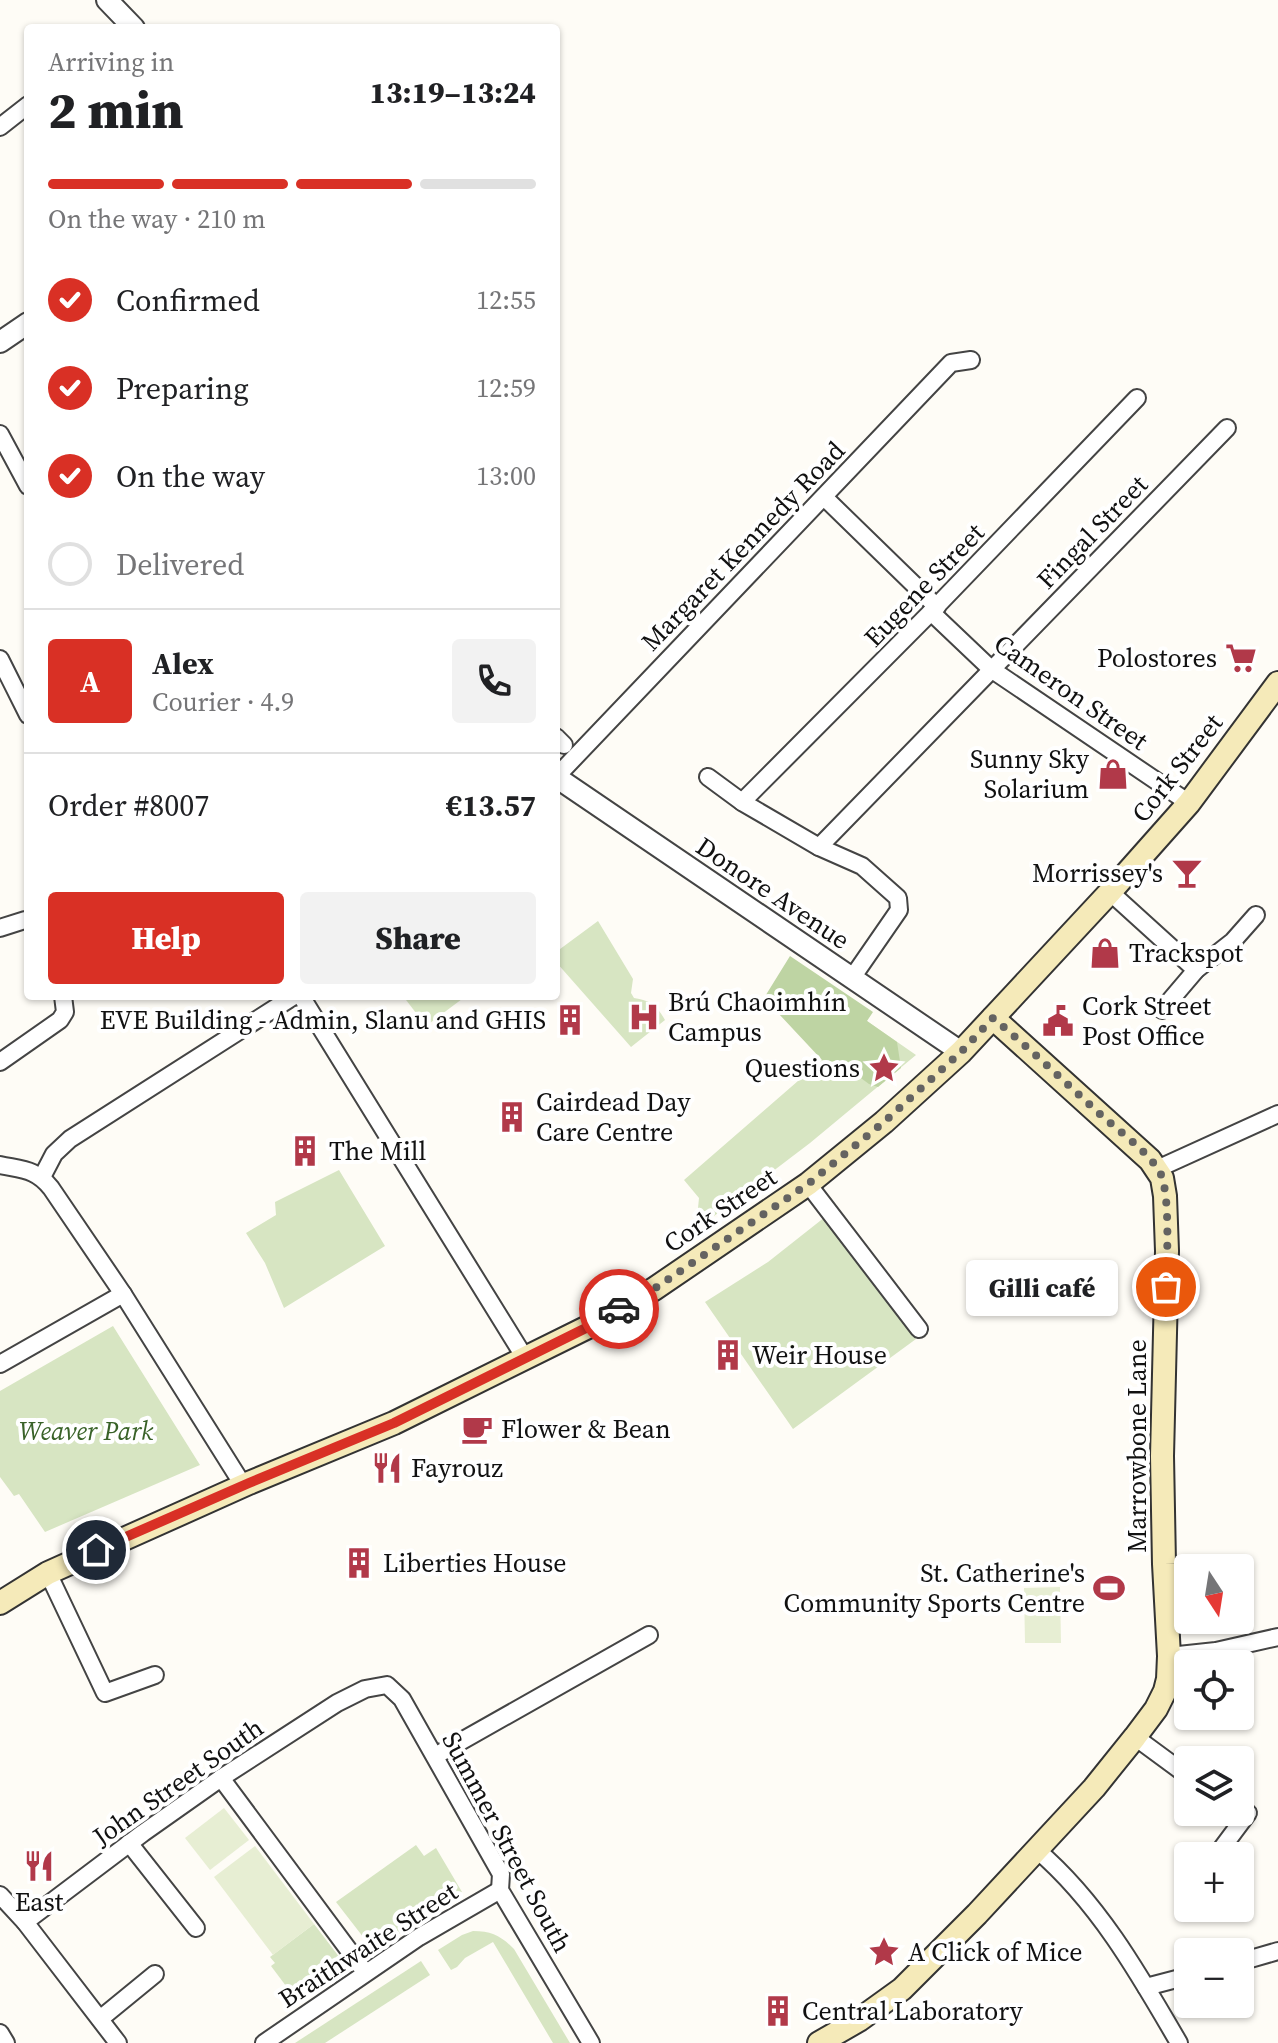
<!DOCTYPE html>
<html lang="en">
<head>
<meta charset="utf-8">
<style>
  body { margin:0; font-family:"Source Serif 4",serif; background:#f2f2f2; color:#202124; height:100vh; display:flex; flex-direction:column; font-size:30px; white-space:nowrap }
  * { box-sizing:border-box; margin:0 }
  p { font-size:26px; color:#757577 }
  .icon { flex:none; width:44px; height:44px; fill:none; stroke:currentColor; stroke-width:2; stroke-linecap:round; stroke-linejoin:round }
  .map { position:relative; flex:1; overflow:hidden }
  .sheet { position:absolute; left:24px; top:24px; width:536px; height:976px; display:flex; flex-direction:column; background:#fff; border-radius:8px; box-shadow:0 2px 6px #0004 }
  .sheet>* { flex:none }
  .needle { width:52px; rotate:168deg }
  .fabs { position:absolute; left:1174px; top:1554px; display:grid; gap:16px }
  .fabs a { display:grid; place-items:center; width:80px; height:80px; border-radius:8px; background:#fff; box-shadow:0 2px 6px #0004; font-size:40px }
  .pin { position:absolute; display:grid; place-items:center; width:68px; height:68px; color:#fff; margin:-34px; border:4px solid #fff; border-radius:50%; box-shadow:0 2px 8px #0007 }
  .courier { position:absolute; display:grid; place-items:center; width:80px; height:80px; margin:-40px; border:6px solid #d93025; border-radius:50%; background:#fff; color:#222; box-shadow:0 2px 10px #0007 }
  .bubble { position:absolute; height:56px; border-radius:8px; background:#fff; box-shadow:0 2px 6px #0004; font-size:26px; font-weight:800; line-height:56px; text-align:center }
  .summary em { font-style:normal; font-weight:800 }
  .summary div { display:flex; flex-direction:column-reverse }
  .summary { display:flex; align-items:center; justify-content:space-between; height:136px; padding:0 24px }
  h1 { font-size:52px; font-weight:800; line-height:60px }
  .bar { display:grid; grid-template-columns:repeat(4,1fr); gap:12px 8px; align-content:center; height:96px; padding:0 24px }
  .bar i { height:10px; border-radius:6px; background:#e0e0e0 }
  .bar .active { background:#d93025 }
  .bar p { grid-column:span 4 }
  .line { display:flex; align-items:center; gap:20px; padding:0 24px; border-top:2px solid #e0e0e0 }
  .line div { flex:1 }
  .round { display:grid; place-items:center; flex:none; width:84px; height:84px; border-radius:8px; background:#f2f2f2 }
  ol { padding:0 24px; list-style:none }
  li { display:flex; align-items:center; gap:24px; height:88px }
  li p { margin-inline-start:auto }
  li .icon { padding:8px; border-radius:50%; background:#d93025; color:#fff; stroke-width:4 }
  li:last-child { color:#757577 }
  li i { width:44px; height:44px; border:4px solid #e0e0e0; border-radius:50% }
  .action { display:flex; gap:16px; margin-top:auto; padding:16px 24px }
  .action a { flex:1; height:92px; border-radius:8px; background:#d93025; color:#fff; font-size:32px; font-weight:800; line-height:92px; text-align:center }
  .action a+a { background:#f2f2f2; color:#202124 }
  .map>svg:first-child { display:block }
</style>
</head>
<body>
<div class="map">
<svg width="1278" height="2043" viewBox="0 0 1278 2043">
  <rect width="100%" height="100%" fill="#fefcf6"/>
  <g fill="#d7e5c2">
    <path d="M598,921l35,58 -2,14 3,5c16,2 23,8 31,22l-34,27 -75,-85v-10z"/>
    <path d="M403,996h63l-40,30z"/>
    <path d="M867,1021l49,34 -106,88 -96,73 -16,-8 1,-10 -15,-18z"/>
    <path d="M339,1170l46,76 -101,62 -19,-45 -19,-30 30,-18 -1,-13z"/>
    <path d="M825,1217l91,122 -123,90 -88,-127 63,-40z"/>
    <path d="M113,1326l87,139 -155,67 -26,-38 -5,2 -14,-19v-86z"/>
    <path d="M416,1845l8,11 12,-8 26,44 -88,59 -38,-49z"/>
    <path d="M314,1924l26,34 -48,36 -21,-28 4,-3 -5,-6z"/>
    <path d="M473,1931c19,0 28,5 41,18l56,94h-17l-60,-101 -28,16 -8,9 -6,3 -13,-20 24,-15z"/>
    <path d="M421,1961l9,14 -105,68h-30z"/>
  </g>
  <path fill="#bed4a3" d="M790,956l83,56 -6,9 30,21 4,26 -23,19 -9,-3 -30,-22 -17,-2 -58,-62z"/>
  <g fill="#e7eed3">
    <path d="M1060,1587l1,56h-36l-1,-55z"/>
    <path d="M224,1808l25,32 -39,30 -25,-32z"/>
    <path d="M255,1846l59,78 -41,31 -59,-78z"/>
  </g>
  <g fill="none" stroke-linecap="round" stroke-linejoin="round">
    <defs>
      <g id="minor">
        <path d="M0,127l28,-22"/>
        <path d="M0,434l28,52"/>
        <path d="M824,497l113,110"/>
        <path d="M931,612l60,57 198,134"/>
        <path d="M0,659l28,56"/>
        <path d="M556,737l8,8"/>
        <path d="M556,777l395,-414 20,-3"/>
        <path d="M708,777l34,25 77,45 43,19 36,32 1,12 -47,68"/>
        <path d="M742,802l189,-190 206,-214"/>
        <path d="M819,847l408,-419"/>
        <path d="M1110,892l86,78"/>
        <path d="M0,928l25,-8"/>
        <path d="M301,996l224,362"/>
        <path d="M1162,1010l34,-40 37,-29 23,-26"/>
        <path d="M0,1062l60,-42 5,-8 -2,-16"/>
        <path d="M0,1165c23,5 36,4 51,23l72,106 120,191"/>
        <path d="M1157,1169l121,-55"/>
        <path d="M42,1177l12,-23 16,-15 224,-143"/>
        <path d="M808,1184l111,145"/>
        <path d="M0,1364l123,-70"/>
        <path d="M48,1573l57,120 50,-18"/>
        <path d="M1169,1656l47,-5 62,-14"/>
        <path d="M1135,1737l53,39"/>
        <path d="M435,1756l214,-121"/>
        <path d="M221,1778l144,194"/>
        <path d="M129,1843l67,85"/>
        <path d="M1037,1850c61,52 102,124 142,193"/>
        <path d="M1216,1856l32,-43 -8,-6"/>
        <path d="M0,1895l25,27 93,121"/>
        <path d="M25,1922l118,-89 78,-55 116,-75 28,-14 22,-4 15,14 99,175 -1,16 91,153"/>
        <path d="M1240,1962l38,-11"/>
        <path d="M1146,1987l42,-11"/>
        <path d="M100,2019l55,-45"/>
        <path d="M0,2033l6,10"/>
        <path d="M264,2043l155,-106 81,-47"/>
      </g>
      <g id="tertiary">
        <path d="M107,0l27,28"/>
        <path d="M0,342l28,-19"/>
        <path d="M556,777l405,275"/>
      </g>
      <g id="secondary">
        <path d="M0,1603l48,-30 201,-90 145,-60 196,-97 64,-37 154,-105 76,-62 77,-70 55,-59 94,-101 79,-89 89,-120"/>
        <path d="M819,2043l40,-23 43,-31 75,-75 117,-126 41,-51 21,-28 9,-18 3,-12 1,-23 -5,-92 -2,-108 5,-205 -2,-55 -3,-18 -12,-18 -157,-142"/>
      </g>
    </defs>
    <use href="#minor" stroke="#444" stroke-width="20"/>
    <use href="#tertiary" stroke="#444" stroke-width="24"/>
    <use href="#secondary" stroke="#333" stroke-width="26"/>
    <use href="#minor" stroke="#fff" stroke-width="16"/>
    <use href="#tertiary" stroke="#fff" stroke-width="20"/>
    <use href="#secondary" stroke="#f5eab9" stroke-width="22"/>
  </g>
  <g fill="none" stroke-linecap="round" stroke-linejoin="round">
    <path stroke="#646361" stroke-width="8" stroke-dasharray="0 14.4" d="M619,1309l35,-20 154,-105 76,-62 77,-70 32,-34c37,31 73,65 109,98 17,15 52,40 60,61 8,26 5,82 4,110"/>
    <path stroke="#d93025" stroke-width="10" d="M96,1550l153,-67 145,-60 196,-97 29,-17"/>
  </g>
  <defs>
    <symbol id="supermarket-bare" viewBox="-9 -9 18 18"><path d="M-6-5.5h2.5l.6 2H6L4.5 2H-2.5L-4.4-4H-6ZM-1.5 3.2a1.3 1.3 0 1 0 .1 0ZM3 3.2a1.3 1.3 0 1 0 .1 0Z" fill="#b13949" stroke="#fff" stroke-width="2.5" paint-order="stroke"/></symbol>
    <symbol id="shop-bare" viewBox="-9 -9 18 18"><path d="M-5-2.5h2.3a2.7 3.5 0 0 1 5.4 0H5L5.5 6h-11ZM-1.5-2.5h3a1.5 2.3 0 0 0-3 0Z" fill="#b13949" stroke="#fff" stroke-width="2.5" paint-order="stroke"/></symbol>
    <symbol id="bar-bare" viewBox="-9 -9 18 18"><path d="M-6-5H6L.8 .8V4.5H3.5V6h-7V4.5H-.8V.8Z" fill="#b13949" stroke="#fff" stroke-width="2.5" paint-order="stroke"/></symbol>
    <symbol id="hospital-bare" viewBox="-9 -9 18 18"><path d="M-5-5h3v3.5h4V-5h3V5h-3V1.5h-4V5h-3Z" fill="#b13949" stroke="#fff" stroke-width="2.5" paint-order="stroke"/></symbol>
    <symbol id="building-bare" viewBox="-9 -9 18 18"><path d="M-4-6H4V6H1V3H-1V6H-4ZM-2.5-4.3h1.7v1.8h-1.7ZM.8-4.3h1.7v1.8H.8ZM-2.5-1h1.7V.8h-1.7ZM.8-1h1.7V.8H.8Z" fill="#b13949" stroke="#fff" stroke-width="2.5" paint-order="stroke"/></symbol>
    <symbol id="civic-bare" viewBox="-9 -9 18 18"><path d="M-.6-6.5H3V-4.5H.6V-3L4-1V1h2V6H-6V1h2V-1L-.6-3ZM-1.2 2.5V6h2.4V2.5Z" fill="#b13949" stroke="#fff" stroke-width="2.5" paint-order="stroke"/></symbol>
    <symbol id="sight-bare" viewBox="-9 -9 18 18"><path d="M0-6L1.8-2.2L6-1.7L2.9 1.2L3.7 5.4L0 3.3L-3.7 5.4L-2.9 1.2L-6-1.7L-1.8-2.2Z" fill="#b13949" stroke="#fff" stroke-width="2.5" paint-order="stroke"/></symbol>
    <symbol id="cafe-bare" viewBox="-9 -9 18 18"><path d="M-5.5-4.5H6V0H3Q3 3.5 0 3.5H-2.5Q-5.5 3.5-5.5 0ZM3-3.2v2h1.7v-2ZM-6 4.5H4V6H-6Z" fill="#b13949" stroke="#fff" stroke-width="2.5" paint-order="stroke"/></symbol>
    <symbol id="restaurant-bare" viewBox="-9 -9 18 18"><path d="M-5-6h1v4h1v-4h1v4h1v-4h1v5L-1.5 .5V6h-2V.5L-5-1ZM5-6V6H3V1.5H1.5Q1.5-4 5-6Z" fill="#b13949" stroke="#fff" stroke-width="2.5" paint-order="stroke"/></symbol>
    <symbol id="stadium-bare" viewBox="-9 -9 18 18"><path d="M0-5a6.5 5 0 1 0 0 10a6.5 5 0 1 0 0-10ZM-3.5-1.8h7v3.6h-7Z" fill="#b13949" stroke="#fff" stroke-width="2.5" paint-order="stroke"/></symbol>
  </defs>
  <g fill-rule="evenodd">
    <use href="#supermarket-bare" x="1219" y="636" width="44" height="44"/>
    <use href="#shop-bare" x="1091" y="752" width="44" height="44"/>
    <use href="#bar-bare" x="1165" y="851" width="44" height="44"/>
    <use href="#shop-bare" x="1083" y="931" width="44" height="44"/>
    <use href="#hospital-bare" x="622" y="995" width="44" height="44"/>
    <use href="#building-bare" x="548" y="998" width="44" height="44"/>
    <use href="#civic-bare" x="1036" y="999" width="44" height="44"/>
    <use href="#sight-bare" x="862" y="1046" width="44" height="44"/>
    <use href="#building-bare" x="490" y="1095" width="44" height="44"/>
    <use href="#building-bare" x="283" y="1129" width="44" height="44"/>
    <use href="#building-bare" x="706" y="1333" width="44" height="44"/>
    <use href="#cafe-bare" x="455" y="1407" width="44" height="44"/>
    <use href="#restaurant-bare" x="365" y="1446" width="44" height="44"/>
    <use href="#building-bare" x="337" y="1541" width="44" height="44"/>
    <use href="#stadium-bare" x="1087" y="1566" width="44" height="44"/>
    <use href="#restaurant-bare" x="17" y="1844" width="44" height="44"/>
    <use href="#sight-bare" x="862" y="1930" width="44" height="44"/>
    <use href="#building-bare" x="756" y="1989" width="44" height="44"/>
  </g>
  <g text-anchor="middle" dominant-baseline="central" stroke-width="8" stroke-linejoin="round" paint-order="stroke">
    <g font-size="26" fill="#111" stroke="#fff">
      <text transform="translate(1092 532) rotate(-46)">Fingal Street</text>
      <text transform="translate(743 546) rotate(-46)">Margaret Kennedy Road</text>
      <text transform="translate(924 585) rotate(-46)">Eugene Street</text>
      <text transform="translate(1071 692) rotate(35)">Cameron Street</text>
      <text transform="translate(1177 768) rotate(-52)">Cork Street</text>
      <text transform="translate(773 893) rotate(34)">Donore Avenue</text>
      <text transform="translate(720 1210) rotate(-34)">Cork Street</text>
      <text transform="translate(1137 1446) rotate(-90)">Marrowbone Lane</text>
      <text transform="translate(178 1782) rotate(-35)">John Street South</text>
      <text transform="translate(507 1842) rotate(62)">Summer Street South</text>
      <text transform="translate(368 1945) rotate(-33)">Braithwaite Street</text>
    </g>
    <g font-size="26" fill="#111" stroke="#fff" text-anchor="start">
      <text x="1217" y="658" text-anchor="end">Polostores</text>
      <text x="1089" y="759" text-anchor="end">Sunny Sky<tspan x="1089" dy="30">Solarium</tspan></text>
      <text x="1163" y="873" text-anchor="end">Morrissey's</text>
      <text x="1129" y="953">Trackspot</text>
      <text x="668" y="1002">Brú Chaoimhín<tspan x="668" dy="30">Campus</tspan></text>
      <text x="1082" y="1006">Cork Street<tspan x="1082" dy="30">Post Office</tspan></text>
      <text x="546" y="1020" text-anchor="end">EVE Building - Admin, Slanu and GHIS</text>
      <text x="860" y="1068" text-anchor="end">Questions</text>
      <text x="536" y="1102">Cairdead Day<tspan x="536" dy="30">Care Centre</tspan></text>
      <text x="329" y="1151">The Mill</text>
      <text x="752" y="1355">Weir House</text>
      <text x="501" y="1429">Flower &amp; Bean</text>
      <text x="411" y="1468">Fayrouz</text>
      <text x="383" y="1563">Liberties House</text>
      <text x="1085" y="1573" text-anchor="end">St. Catherine's<tspan x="1085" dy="30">Community Sports Centre</tspan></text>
      <text x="39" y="1902" text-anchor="middle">East</text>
      <text x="908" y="1952">A Click of Mice</text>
      <text x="802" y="2011">Central Laboratory</text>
    </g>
    <g font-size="26" font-style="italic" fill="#396228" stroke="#fff">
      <text x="86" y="1431">Weaver Park</text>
    </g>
  </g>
</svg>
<div class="fabs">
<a><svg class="needle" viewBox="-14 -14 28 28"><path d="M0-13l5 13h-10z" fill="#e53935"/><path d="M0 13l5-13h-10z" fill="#757577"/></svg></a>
<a><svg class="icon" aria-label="locate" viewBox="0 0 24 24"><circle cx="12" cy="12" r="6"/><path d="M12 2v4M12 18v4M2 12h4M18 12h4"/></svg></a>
<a><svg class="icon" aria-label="layers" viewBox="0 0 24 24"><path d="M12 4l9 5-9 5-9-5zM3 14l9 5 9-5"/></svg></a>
<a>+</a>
<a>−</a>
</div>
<div class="pin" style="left:1166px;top:1287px;background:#ea580c"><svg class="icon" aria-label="bag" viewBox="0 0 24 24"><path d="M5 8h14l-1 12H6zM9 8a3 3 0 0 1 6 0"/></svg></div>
<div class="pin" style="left:96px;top:1550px;background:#1f2937"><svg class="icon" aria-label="home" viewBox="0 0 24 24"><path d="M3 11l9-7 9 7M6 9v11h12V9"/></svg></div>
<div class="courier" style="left:619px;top:1309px"><svg class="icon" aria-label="car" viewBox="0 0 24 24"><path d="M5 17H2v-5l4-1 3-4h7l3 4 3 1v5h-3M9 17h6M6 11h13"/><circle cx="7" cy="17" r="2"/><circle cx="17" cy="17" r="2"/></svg></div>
<div class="bubble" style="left:966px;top:1260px;width:152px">Gilli café</div>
<section class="sheet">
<div class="summary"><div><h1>2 min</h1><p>Arriving in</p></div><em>13:19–13:24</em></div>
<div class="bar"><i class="active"></i><i class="active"></i><i class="active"></i><i></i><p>On the way · 210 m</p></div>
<ol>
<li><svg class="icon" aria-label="check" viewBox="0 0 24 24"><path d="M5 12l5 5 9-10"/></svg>Confirmed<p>12:55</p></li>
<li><svg class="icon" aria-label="check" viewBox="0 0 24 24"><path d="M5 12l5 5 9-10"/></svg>Preparing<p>12:59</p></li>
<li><svg class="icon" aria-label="check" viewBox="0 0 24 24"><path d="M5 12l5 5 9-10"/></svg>On the way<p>13:00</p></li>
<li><i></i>Delivered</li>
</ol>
<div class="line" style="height:144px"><b class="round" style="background:#d93025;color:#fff">A</b><div><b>Alex</b><p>Courier · 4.9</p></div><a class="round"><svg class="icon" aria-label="phone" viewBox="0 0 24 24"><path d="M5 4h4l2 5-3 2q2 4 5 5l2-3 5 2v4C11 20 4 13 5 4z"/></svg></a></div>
<div class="line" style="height:104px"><div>Order #8007</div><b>€13.57</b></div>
<div class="action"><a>Help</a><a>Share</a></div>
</section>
</div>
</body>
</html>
